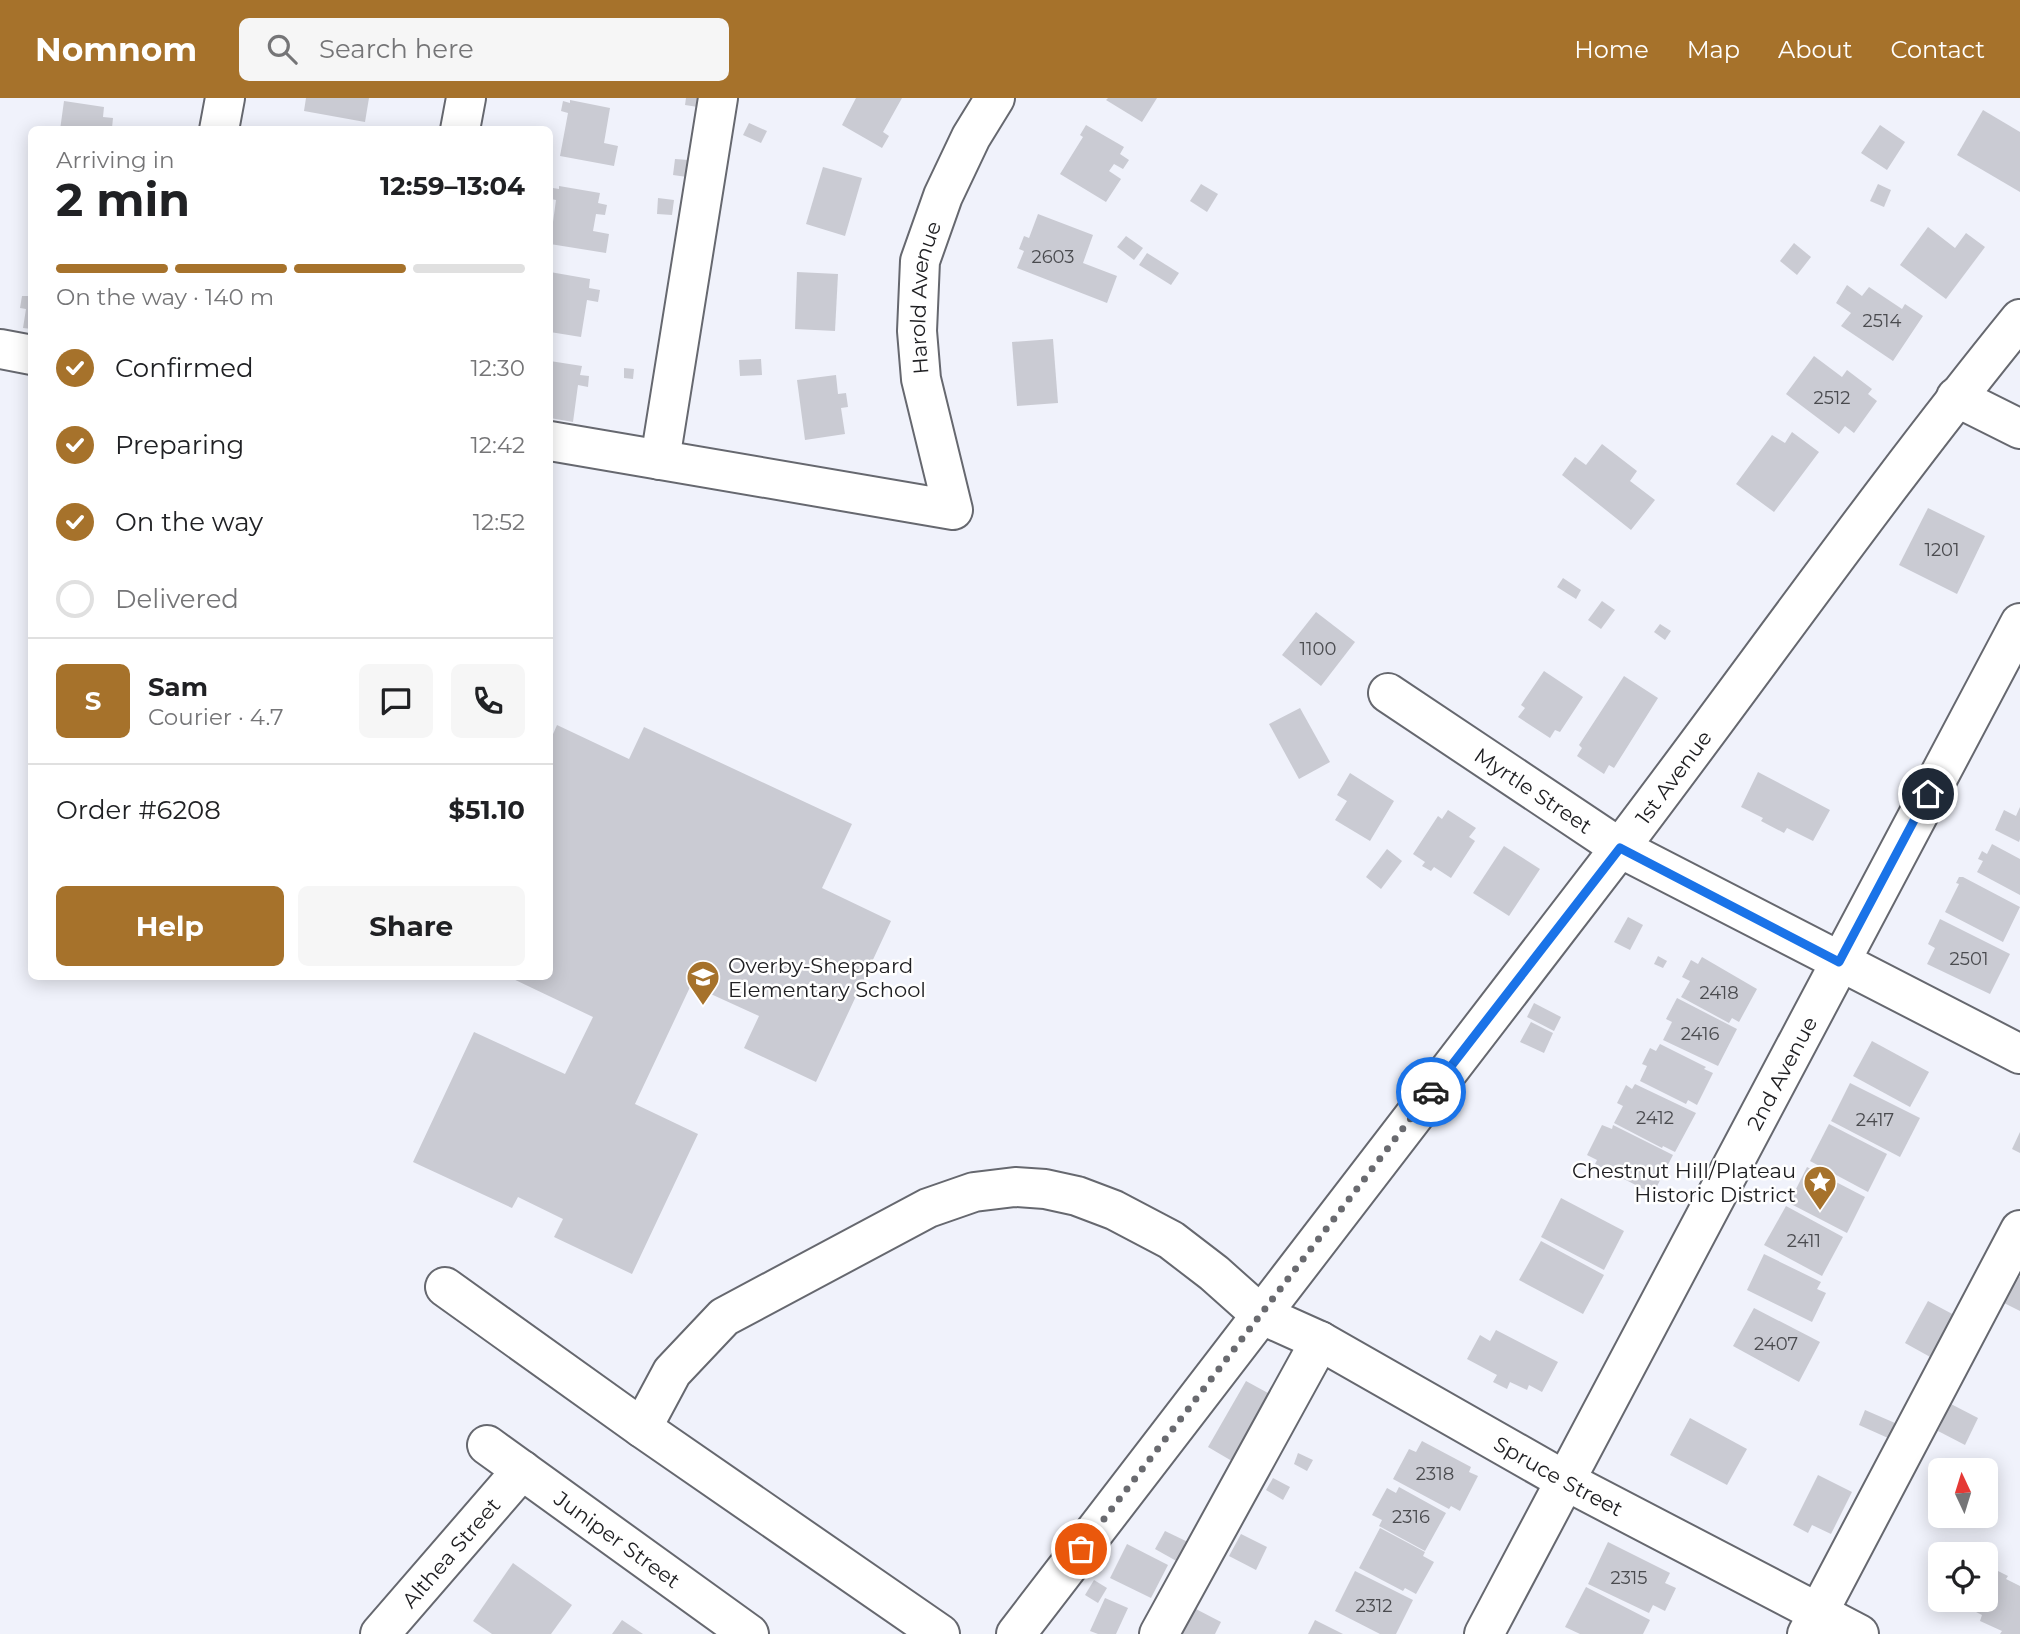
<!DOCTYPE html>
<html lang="en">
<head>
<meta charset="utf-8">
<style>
  body { margin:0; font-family:Montserrat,sans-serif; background:#f6f6f6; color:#202124; height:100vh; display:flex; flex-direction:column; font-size:26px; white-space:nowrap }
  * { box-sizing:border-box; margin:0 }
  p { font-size:23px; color:#757577 }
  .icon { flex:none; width:38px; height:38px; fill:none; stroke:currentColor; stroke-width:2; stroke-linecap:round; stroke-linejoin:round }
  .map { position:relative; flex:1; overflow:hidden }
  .side { position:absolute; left:28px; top:28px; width:525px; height:854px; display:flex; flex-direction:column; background:#fff; border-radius:10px; box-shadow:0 4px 18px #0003 }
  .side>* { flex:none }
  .needle { width:46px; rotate:356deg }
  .controls { position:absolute; left:1928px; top:1360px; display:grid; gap:14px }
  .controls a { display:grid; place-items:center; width:70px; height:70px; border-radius:10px; background:#fff; box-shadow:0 4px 18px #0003; font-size:35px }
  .pin { position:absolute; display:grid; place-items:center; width:60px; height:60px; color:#fff; margin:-30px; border:4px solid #fff; border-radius:50%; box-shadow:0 2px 7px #0007 }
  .courier { position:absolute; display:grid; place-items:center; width:70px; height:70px; margin:-35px; border:5px solid #1a73e8; border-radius:50%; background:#fff; color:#222; box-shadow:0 2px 9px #0007 }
  .head em { font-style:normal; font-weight:700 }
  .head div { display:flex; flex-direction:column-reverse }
  .head { display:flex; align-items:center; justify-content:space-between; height:119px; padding:0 28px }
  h1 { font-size:46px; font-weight:700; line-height:52px }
  .bar { display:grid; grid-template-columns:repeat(4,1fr); gap:10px 7px; align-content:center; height:84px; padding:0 28px }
  .bar i { height:9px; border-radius:5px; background:#e0e0e0 }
  .bar .selected { background:#a6722b }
  .bar p { grid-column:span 4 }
  .line { display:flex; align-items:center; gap:18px; padding:0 28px; border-top:2px solid #e0e0e0 }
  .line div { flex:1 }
  .round { display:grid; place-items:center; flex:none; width:74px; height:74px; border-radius:10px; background:#f6f6f6 }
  ol { padding:0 28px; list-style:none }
  li { display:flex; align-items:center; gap:21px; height:77px }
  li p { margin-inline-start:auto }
  li .icon { padding:7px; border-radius:50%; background:#a6722b; color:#fff; stroke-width:4 }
  li:last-child { color:#757577 }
  li i { width:38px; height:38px; border:4px solid #e0e0e0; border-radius:50% }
  .cta { display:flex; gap:14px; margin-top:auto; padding:14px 28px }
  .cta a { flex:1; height:80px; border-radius:10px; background:#a6722b; color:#fff; font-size:28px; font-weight:700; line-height:80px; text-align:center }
  .cta a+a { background:#f6f6f6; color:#202124 }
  header { display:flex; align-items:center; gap:42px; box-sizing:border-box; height:98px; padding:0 35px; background:#a6722b; color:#fff }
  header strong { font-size:33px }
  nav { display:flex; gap:38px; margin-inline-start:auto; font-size:24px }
  .search { width:490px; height:63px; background:#f6f6f6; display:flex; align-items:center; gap:18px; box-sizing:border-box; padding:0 24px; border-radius:10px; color:#757577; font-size:26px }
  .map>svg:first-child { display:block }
</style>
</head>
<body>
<header>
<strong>Nomnom</strong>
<div class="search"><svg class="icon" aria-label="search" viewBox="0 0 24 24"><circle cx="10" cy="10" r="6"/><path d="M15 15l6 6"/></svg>Search here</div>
<nav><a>Home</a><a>Map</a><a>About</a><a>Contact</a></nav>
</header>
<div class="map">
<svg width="2020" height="1536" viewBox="0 0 2020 1536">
  <rect width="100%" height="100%" fill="#f0f2fb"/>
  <g fill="#cacbd3">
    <path d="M306,0h63l-4,24 -61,-11z"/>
    <path d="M686,0h14l-2,9 -13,-2z"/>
    <path d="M856,0h46l-19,34 6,4 -7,12 -40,-23z"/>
    <path d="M1108,0h49l-15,24 -36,-22z"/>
    <path d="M570,2l40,8 -6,35 14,3 -4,20 -54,-10 8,-43 -7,-2 2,-10 7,2z"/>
    <path d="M64,3l40,6 -1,10 10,1 -1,10 -11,-2 -1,4h-40z"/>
    <path d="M1983,12l37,22v60l-63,-37z"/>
    <path d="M749,25l18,8 -6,12 -18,-8z"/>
    <path d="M1086,27l38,22 -4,7 9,6 -6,9 -9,-5 -5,7 12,8 -15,23 -46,-28 23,-37 -3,-2z"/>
    <path d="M1880,27l25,17 -18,28 -26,-17z"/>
    <path d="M675,61l14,1 -2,17 -14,-2z"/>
    <path d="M823,69l39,11 -17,58 -39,-12z"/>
    <path d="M1201,86l17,10 -11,18 -17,-11z"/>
    <path d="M1878,86l13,6 -7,17 -14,-6z"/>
    <path d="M559,88l41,7 -2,10 9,2 -2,10 -9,-1 -3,17 16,3 -3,19 -56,-9 6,-44 -5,-1 2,-11 6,1z"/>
    <path d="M658,100l16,2 -2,15 -15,-1z"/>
    <path d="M1038,116l55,21 -10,28 34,13 -10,27 -90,-35 7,-17 -5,-2 5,-13 5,2z"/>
    <path d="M1928,129l27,21 11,-15 19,14 -39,52 -46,-34z"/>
    <path d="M1126,138l17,12 -9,12 -17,-13z"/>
    <path d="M1794,145l17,14 -14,18 -17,-14z"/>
    <path d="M1147,155l32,20 -8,12 -32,-20z"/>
    <path d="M550,174l40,7 -1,9 11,2 -2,12 -11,-2 -6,37 -31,-5z"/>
    <path d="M797,174l41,2 -3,57 -40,-2z"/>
    <path d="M1847,187l15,11 7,-9 33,22 3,-5 18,12 -30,45 -52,-35 10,-13 -15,-10z"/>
    <path d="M30,192h2v39l-9,-1 3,-19 -6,-1 2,-12h7z"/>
    <path d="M1053,241l5,64 -41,3 -5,-64z"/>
    <path d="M1814,258l28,21 5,-7 25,19 -4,5 9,7 -23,32 -9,-7 -6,8 -53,-40z"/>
    <path d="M761,261l1,16 -22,1 -1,-16z"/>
    <path d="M550,263l32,5 -2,9 9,1 -1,11 -10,-2 -5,37 -23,-4z"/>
    <path d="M624,270l10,1 -1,10 -9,-1z"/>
    <path d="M836,277l2,19 8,-1 2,14 -7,1 4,26 -40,6 -8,-60z"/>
    <path d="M1792,334l27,20 -45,60 -38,-28 36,-49 13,8z"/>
    <path d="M1602,346l35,27 -7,10 25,19 -24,30 -69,-55 13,-18 11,8z"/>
    <path d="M1928,410l57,28 -28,58 -58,-29z"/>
    <path d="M1563,480l18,12 -5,9 -19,-12z"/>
    <path d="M1602,503l13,9 -14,19 -13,-9z"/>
    <path d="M1316,514l39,30 -34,44 -39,-31z"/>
    <path d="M1660,526l11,7 -6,9 -11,-8z"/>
    <path d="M1544,573l39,26 -23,35 -5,-2 -5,8 -32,-21 7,-9 -4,-3z"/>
    <path d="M1624,578l34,22 -44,70 -5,-3 -5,9 -27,-18 5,-8 -3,-3z"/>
    <path d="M1300,610l30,54 -31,17 -30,-55z"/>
    <path d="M557,627l72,34 15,-32 208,97 -30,64 69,33 -75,161 -72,-34 15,-32 -68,-31 -56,119 63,30 -66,140 -78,-37 9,-18 -45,-22 -6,11 -99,-46 61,-130 91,42 28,-57 -86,-41h43v-235z"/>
    <path d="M1758,674l72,38 -17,31 -26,-13 -3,5 -23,-12 2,-3 -22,-11z"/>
    <path d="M1350,675l44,28 -24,40 -35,-21 12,-19 -10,-6z"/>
    <path d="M2020,709v32l-1,3 -24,-12 9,-20 12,6z"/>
    <path d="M1448,712l28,18 -7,9 6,4 -24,37 -17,-11 -3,4 -9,-5 3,-4 -12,-8 25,-38 4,3z"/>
    <path d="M1992,746l28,15v36l-43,-23 6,-11 -5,-2 4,-8 5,3z"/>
    <path d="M1504,748l36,23 -31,47 -36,-23z"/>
    <path d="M1387,751l15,12 -21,28 -15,-12z"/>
    <path d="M1959,779h4l57,30 -17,35 -58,-30 14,-28 -3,-1z"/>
    <path d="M1628,819l15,8 -13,25 -16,-8z"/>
    <path d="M1940,821l70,35 -20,40 -63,-30 8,-16 -7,-4z"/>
    <path d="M1658,858l9,5 -4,7 -9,-4z"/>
    <path d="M1702,859l55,32 -18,33 -7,-4 -3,5 -48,-26 9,-16 -8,-4 9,-17 7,4z"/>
    <path d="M1677,900l60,31 -19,37 -55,-26 9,-18 -6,-3z"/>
    <path d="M1534,905l27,14 -7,14 -27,-14z"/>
    <path d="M1531,924l22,11 -9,20 -24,-11z"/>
    <path d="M1872,943l57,31 -19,35 -57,-31z"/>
    <path d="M1660,946l46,23 -2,2 9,4 -16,32 -9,-5 -2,4 -46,-23 7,-15 -5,-2 8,-16 6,3z"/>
    <path d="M1850,985l70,35 -20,39 -69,-36z"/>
    <path d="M1635,986l61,29 -21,39 -12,-6 -1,2 -48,-25 9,-17 -6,-3 9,-18 6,4z"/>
    <path d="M1829,1026l58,30 -19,38 -58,-31z"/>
    <path d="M1602,1027l10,4 1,-4 60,30 -20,39 -58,-30 2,-4 -10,-5z"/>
    <path d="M2020,1034v21l-8,-4z"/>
    <path d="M1807,1069l58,30 -18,36 -58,-30z"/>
    <path d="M1561,1100l63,33 -20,39 -63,-33z"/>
    <path d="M1786,1108l57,31 -21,39 -58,-31z"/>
    <path d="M1541,1143l63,34 -21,39 -64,-34z"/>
    <path d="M1764,1156l57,28 -4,7 9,4 -14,29 -65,-32z"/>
    <path d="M2018,1178l2,1v34l-16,-8z"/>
    <path d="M1928,1203l28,15 -24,42 -27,-15z"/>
    <path d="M1754,1210l66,34 -21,40 -66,-36z"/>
    <path d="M1496,1232l62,32 -16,30 -13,-7 -2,5 -17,-8 -3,7 -14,-7 4,-7 -30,-16 13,-24 10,6z"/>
    <path d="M1246,1283l29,16 -38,67 -29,-17z"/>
    <path d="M1951,1306l27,14 -13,27 -27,-14z"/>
    <path d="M1865,1312l30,13 -7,15 -29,-13z"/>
    <path d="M1690,1320l57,31 -20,36 -57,-30z"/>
    <path d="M1422,1343l49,26 -2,5 9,4 -18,35 -9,-5 -2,3 -56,-30 16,-30 7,3z"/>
    <path d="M1298,1355l15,7 -6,11 -13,-7z"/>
    <path d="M1818,1377l34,17 -21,42 -19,-9 -4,8 -15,-8z"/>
    <path d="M1273,1380l17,9 -7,13 -17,-10z"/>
    <path d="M1399,1389l47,26 -21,38 -46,-25 3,-6 -10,-5 15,-27 9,5z"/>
    <path d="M1380,1430l45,24 -2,4 11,6 -18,32 -11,-6 -2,3 -44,-23z"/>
    <path d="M1165,1433l25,12 -10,20 -25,-14z"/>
    <path d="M1241,1436l26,13 -11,23 -27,-14z"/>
    <path d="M1608,1444l62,31 -5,10 11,5 -11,23 -12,-6 -4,8 -61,-29z"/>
    <path d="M1127,1446l41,21 -17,33 -41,-20z"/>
    <path d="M513,1465l59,42 -21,29h-59l-19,-13z"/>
    <path d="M1986,1467l22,11 -2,3 14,7v48h-20l2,-3 -22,-10 2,-6 -24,-12 1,-3h27z"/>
    <path d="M1355,1473l58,29 -17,34h-16l-45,-23z"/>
    <path d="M1094,1482l13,8 -9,15 -13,-8z"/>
    <path d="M1586,1489l64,33 -7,14h-63l-15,-7z"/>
    <path d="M1105,1500l23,10 -12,26h-18l-8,-3z"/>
    <path d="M1192,1509l29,15 -6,12h-36z"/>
    <path d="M622,1522l21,14h-31z"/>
    <path d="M1315,1522l28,14h-35z"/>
  </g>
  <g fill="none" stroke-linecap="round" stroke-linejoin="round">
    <defs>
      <g id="minor">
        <path d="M219,32l6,-32"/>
        <path d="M460,32l6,-32"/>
        <path d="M0,251l32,6"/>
        <path d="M1956,299l64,32"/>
        <path id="s1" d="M550,343l403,69 -32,-131 -4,-48 3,-70 23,-65 28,-59 24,-39"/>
        <path d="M660,362l58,-362"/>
        <path id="s2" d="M1388,595l232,155 400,206"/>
        <path d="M445,1189l197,141 298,206"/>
        <path id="s3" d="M642,1330l30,-56 52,-55 204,-109 46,-16 41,-5 30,2 32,7 37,14 57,30 43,33 46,41 60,27 244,139 295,154"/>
        <path id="s4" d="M487,1347l262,189"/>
        <path id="s5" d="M380,1536l142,-164"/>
        <path id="s6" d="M1016,1536c200,-263 403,-523 603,-785 134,-176 261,-358 401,-530"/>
        <path d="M1159,1536l161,-293"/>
        <path id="s7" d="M1484,1536l536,-1011"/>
        <path d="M1807,1536l213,-404"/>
      </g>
    </defs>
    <use href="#minor" stroke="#66686f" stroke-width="42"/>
    <use href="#minor" stroke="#fff" stroke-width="38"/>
  </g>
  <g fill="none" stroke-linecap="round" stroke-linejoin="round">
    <path stroke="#696a6f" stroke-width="7" stroke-dasharray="0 12.6" d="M1081,1451l350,-457"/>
    <path stroke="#1a73e8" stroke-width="9" d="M1431,994l189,-244 219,114 89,-168"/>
  </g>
  <defs>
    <symbol id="school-pin" viewBox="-11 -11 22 30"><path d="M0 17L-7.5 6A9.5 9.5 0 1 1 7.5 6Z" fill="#a6722b" stroke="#fff"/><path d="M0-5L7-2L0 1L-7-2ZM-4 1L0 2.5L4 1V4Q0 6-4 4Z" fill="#fff"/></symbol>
    <symbol id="sight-pin" viewBox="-11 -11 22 30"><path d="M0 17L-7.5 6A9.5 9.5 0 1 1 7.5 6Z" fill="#a6722b" stroke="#fff"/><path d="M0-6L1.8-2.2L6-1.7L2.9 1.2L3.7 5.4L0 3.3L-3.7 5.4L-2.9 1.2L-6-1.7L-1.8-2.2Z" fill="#fff"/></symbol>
  </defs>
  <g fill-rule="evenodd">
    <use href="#school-pin" x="684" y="860" width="38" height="52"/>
    <use href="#sight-pin" x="1801" y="1065" width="38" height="52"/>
  </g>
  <g text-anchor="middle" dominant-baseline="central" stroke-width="5" stroke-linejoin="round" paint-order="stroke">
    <g font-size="18" fill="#4a4b4f">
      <text x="1053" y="159">2603</text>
      <text x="1882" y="223">2514</text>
      <text x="1832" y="300">2512</text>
      <text x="1942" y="452">1201</text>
      <text x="1318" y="551">1100</text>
      <text x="1969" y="861">2501</text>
      <text x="1719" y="895">2418</text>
      <text x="1700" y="936">2416</text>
      <text x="1655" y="1020">2412</text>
      <text x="1875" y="1022">2417</text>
      <text x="1804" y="1143">2411</text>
      <text x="1776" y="1246">2407</text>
      <text x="1435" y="1376">2318</text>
      <text x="1411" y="1419">2316</text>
      <text x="1629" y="1480">2315</text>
      <text x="1374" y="1508">2312</text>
    </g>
    <g font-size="21" fill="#202023" stroke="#fff">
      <text stroke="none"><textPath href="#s1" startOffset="626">Harold Avenue</textPath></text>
      <text stroke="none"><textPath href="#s6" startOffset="1080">1st Avenue</textPath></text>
      <text stroke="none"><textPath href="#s2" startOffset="175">Myrtle Street</textPath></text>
      <text stroke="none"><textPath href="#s7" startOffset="635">2nd Avenue</textPath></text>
      <text stroke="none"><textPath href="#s3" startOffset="1083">Spruce Street</textPath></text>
      <text stroke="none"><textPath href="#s4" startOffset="161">Juniper Street</textPath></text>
      <text stroke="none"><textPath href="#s5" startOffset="108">Althea Street</textPath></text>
    </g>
    <g font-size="21" fill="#202023" stroke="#fff" text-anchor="start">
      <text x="728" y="867">Overby-Sheppard<tspan x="728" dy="24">Elementary School</tspan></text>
      <text x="1796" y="1072" text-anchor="end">Chestnut Hill/Plateau<tspan x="1796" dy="24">Historic District</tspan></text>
    </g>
  </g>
</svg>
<div class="controls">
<a><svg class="needle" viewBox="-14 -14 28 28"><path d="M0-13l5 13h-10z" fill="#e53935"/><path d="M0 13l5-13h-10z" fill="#757577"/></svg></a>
<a><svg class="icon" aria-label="locate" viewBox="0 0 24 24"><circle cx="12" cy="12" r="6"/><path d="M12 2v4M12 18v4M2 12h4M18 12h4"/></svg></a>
</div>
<div class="pin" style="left:1081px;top:1451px;background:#ea580c"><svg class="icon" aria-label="bag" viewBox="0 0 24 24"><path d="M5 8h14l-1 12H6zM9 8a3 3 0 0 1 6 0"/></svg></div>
<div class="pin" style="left:1928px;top:696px;background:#1f2937"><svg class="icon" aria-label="home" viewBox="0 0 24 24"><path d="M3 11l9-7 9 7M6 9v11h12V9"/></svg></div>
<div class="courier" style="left:1431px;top:994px"><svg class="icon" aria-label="car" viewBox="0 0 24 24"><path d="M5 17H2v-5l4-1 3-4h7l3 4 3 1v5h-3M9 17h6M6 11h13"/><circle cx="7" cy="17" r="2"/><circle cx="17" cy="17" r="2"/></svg></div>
<section class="side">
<div class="head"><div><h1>2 min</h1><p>Arriving in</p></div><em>12:59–13:04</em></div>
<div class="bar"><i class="selected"></i><i class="selected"></i><i class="selected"></i><i></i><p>On the way · 140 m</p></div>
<ol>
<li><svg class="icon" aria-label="check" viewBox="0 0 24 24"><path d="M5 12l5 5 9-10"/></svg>Confirmed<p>12:30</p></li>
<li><svg class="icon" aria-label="check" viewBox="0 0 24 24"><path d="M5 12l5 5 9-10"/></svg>Preparing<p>12:42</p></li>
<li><svg class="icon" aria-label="check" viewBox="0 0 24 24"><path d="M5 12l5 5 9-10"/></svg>On the way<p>12:52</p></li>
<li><i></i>Delivered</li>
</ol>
<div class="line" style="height:126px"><b class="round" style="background:#a6722b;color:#fff">S</b><div><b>Sam</b><p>Courier · 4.7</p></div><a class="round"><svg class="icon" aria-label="chat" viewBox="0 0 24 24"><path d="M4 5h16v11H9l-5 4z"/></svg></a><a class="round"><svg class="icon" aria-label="phone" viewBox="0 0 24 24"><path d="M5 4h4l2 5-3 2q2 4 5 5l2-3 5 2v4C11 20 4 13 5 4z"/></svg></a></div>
<div class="line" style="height:91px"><div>Order #6208</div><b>$51.10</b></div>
<div class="cta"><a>Help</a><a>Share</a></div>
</section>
</div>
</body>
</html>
